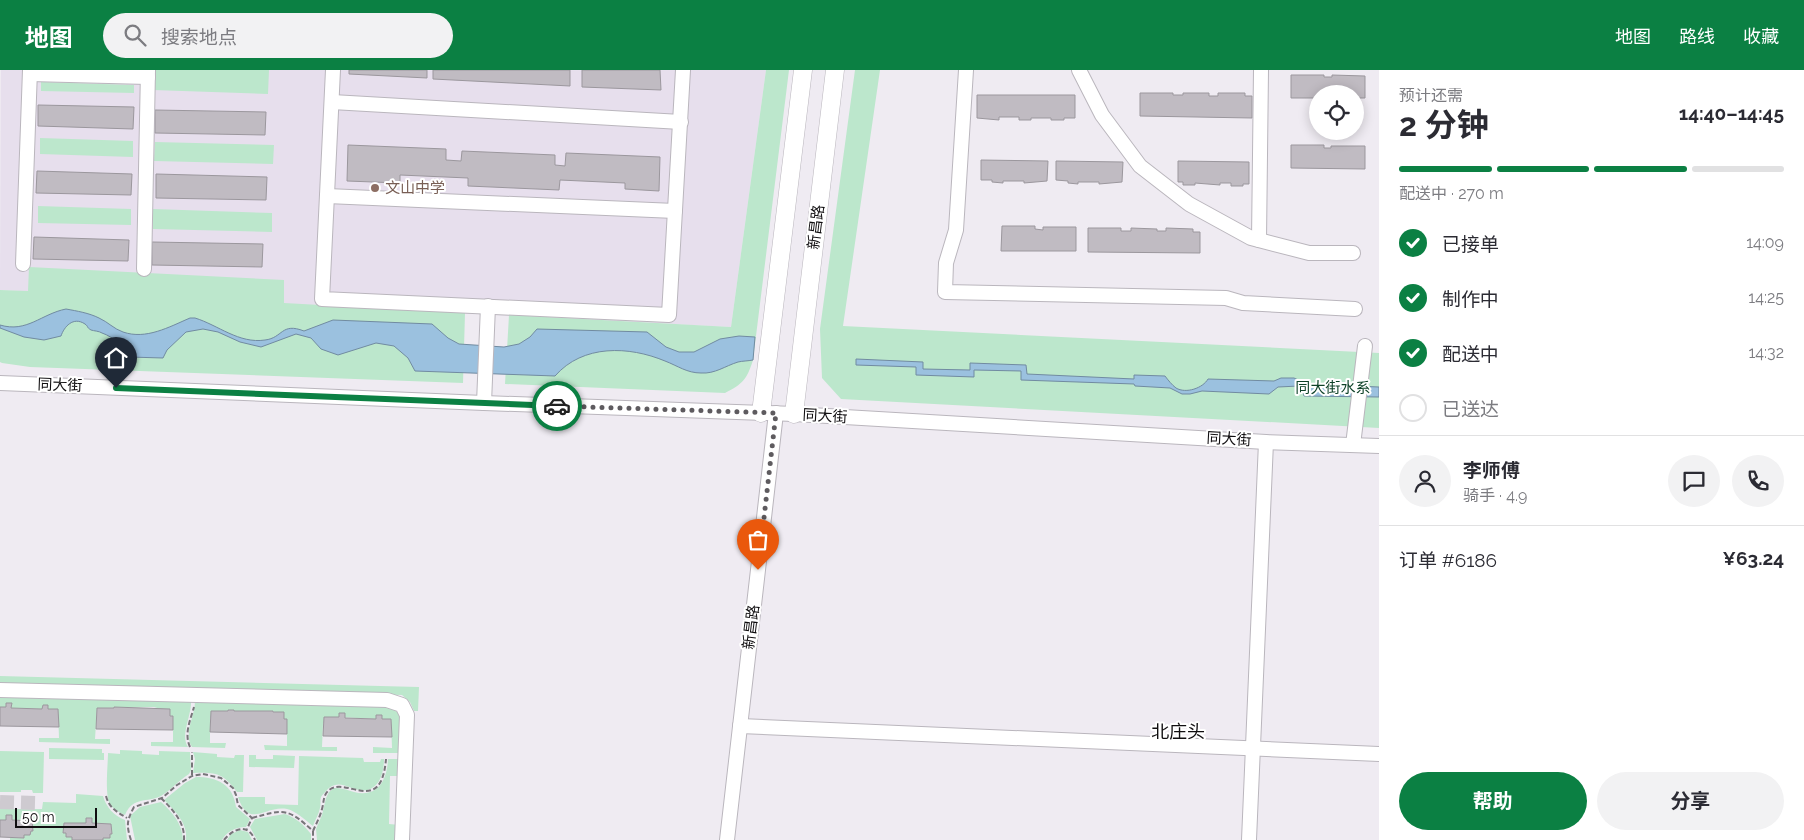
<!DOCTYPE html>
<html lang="zh">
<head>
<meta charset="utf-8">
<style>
  body { margin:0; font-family:Raleway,"Noto Sans SC",sans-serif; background:#f2f2f3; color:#2b2b33; height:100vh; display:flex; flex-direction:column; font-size:19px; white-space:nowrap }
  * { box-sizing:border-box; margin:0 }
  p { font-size:16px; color:#7c7c81 }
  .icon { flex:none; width:28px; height:28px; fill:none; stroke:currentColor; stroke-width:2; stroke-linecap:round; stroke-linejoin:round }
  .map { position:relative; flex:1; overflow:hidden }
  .drawer { display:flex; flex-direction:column; background:#fff; width:425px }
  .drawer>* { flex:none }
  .controls { position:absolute; left:1309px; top:15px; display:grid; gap:10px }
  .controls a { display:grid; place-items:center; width:55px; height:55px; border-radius:50%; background:#fff; box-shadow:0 2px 12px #0003; font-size:25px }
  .scale { position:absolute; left:15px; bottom:12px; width:82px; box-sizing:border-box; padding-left:5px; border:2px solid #100e10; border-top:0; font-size:14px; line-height:18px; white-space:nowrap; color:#100e10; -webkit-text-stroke:4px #fff; paint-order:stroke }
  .pin { position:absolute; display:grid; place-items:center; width:42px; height:42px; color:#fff; margin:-51px -21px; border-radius:50% 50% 50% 0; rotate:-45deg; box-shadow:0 0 5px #0007 }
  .pin .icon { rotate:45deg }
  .courier { position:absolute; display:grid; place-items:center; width:50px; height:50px; margin:-25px; border:4px solid #0b8043; border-radius:50%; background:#fff; color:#222; box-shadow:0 1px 6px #0007 }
  .headline em { font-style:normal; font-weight:700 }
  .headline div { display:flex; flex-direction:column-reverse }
  .headline { display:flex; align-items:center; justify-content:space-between; height:85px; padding:0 20px }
  h1 { font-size:32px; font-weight:700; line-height:38px }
  .bar { display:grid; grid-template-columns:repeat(4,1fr); gap:8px 5px; align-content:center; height:60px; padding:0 20px }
  .bar i { height:6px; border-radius:4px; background:#e1e1e2 }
  .bar .on { background:#0b8043 }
  .bar p { grid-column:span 4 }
  .line { display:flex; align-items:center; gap:12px; padding:0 20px; border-top:1px solid #e1e1e2 }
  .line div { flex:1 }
  .round { display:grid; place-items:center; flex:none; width:52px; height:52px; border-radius:26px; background:#f2f2f3 }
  ol { padding:0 20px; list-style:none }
  li { display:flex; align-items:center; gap:15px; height:55px }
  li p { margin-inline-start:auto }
  li .icon { padding:5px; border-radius:50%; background:#0b8043; color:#fff; stroke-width:4 }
  li:last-child { color:#7c7c81 }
  li i { width:28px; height:28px; border:2px solid #e1e1e2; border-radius:50% }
  .button { display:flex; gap:10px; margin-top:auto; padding:10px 20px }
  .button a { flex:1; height:58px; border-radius:30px; background:#0b8043; color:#fff; font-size:20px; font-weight:700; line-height:58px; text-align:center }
  .button a+a { background:#f2f2f3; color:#2b2b33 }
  header { display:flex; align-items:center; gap:30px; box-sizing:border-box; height:70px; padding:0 25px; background:#0b8043; color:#fff }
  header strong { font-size:24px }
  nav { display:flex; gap:28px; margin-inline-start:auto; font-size:18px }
  .search { width:350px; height:45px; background:#f2f2f3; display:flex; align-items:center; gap:12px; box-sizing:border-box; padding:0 18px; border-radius:28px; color:#7c7c81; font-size:19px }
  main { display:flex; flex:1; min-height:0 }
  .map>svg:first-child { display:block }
</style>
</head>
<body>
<header>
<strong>地图</strong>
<div class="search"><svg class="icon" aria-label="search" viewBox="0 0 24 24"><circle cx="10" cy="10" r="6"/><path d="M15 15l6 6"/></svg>搜索地点</div>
<nav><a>地图</a><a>路线</a><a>收藏</a></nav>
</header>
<main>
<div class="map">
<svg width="1379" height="770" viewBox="0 0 1379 770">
  <rect width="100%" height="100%" fill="#efebf2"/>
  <path fill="#e7dfed" d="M1,0h765l-35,257 -731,-37z"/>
  <g fill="#bce7cc">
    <path d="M154,0h115l-1,24 -115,-4z"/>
    <path d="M766,0h23l-36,290c-6,19 -10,24 -28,33l-220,-9 4,-69 222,12z"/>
    <path d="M855,0h25l-37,256 536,27v75l-538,-29 -19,-21 -2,-49z"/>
    <path d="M41,12l93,3v8l-93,-2z"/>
    <path d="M40,68l93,3v16l-93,-3z"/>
    <path d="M155,72l119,3 -1,19 -119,-3z"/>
    <path d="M38,136l93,3v16l-93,-2z"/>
    <path d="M153,139l119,4v19l-119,-3z"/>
    <path d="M29,197l255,13v23l181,10 -2,70 -433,-16 -28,-4 -2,-1v-72l28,1z"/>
    <path d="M0,606l419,11 -1,24h-4l-4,-9 -8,-7 -402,-9z"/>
    <path d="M0,625l191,5c1,16 -11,34 -3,47l-37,-1v-4h22v-26c-7,0 -12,-8 -19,-9l-57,1 -2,31h15v5l-71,-2v-4h20l-1,-29h-10v-4h-5l-1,4 -31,-1v-4l-5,3h-6z"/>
    <path d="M195,631l194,5 12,9 -2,38h-26v-6l19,1 -1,-29h-9l-1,-4h-5v4l-37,-2 -16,6 -1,24h15v4l-72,-1 -1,-5 23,1v-26l-3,-1 -11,-8h-39v-1h-5l-19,8v25h16l-1,5 -33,-1c-9,-14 3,-30 3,-46z"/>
    <path d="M49,678l53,1v4h2v7l-55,-1z"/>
    <path d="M120,680l22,1v3l17,1v-4l31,1 1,18 -2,4c-10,6 -18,16 -28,22 -14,7 -28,0 -36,19 -5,-2 -10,-5 -14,-9 -7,-9 -3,-40 -3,-53l12,1z"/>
    <path d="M0,681l44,1 -1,41h-10l-1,-3h-11v2h-21z"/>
    <path d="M193,682l24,2v3l17,1 1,-3h9l-1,37h-6c-14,-19 -21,-20 -44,-19l2,-14z"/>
    <path d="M249,685h7v4h17v-4l22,1 -1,12 -45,-1z"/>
    <path d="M299,686l64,2 1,4h16l1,-3h3c0,16 -6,34 -25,31 -11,-2 -19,-10 -30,-2 -2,2 -6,6 -8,9 -1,3 0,8 -1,11 -1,6 -5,12 -7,18 -8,-6 -17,-15 -26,-17 -22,-4 -38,21 -49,-12h27v7l33,1z"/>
    <path d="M388,689h11l2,17h-11l-1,48 11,1 -1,15h-82l-1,-11 6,-14 4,-17 3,-6 5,-4c8,0 13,2 20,4 24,6 33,-12 34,-33z"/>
    <path d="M196,707c21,0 37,7 40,30l14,12 -4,8c-10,0 -19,4 -24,13h-36c2,-17 -11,-29 -22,-40l21,-17z"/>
    <path d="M76,724l27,2c3,11 11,20 22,24l2,20h-24v-2h7v-4h2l-1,-10 -19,-1v-5h-6v5h-22l-1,10h3v4h6v3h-62v-2h13l1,-3h6l1,-4h2l-1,-10 -20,-1v-5h-5l-1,5h-6v-11h42l1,-7 33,1z"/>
    <path d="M161,732c12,11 21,21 22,38h-48l-5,-24 10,-9z"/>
    <path d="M285,744c11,4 18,10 26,20v6h-54l-7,-13 5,-8z"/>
    <path d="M240,760l8,2 4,8h-25l4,-6z"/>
  </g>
  <g fill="#9bc1df" stroke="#718ba1">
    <path d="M66,239c11,2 23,4 33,9 9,4 15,11 24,14 23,8 46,-5 67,-14h5c23,7 44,26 70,22 18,-2 16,-18 39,-9l29,-11 99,4 16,14 11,6 45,3 15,-3 11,-7 7,-8 110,3 19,15 13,5h15l26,-13 19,-3 16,1 -2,23c-5,1 -11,1 -15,2 -13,4 -23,12 -37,11 -14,0 -23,-7 -36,-12 -36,-15 -82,-17 -110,15l-140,-5 -7,-13 -14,-12 -18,-3 -38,12 -17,-6 -10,-11 -15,-4 -35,13 -21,-5 -22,-10 -15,-3 -17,3 -19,18 -4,8 -34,-1c-6,-10 -15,-20 -27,-24 -3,-2 -8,-2 -11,-3 -5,-3 -2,-3 -6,-6 -12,-8 -21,3 -24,12l-17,4 -20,-3 -24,-9v-3c27,8 41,-11 66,-16z"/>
    <path d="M856,289l67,3v7l47,1v-7l56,2 1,9 107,5v-4l31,1c3,4 7,9 11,12 10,6 27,0 32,-9l66,2 7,-3h13l13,6 72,3v10l-75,-1 -2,-7 -3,-3 -21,1 -9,7 -67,-3 -12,3h-8l-12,-6 -35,-2 -1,-2 -113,-4v-9l-47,-1v7l-58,-2v-8l-60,-2z"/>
  </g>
  <g fill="#c0bbc2" stroke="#9b979d">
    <path d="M349,0h78v8l-78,-4z"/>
    <path d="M433,0h137v16l-137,-7z"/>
    <path d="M582,0h78l1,20 -79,-3z"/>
    <path d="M1291,5h33v2h8v-2l33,1v22h-10v-4h-37v4h-27z"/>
    <path d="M1140,23h33v2h10v-2h26v3h9v-3h27v3h7v22l-112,-2z"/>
    <path d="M977,25h98v23h-11v2h-13v-2h-20v2h-12v-3h-20v3l-22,-2z"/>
    <path d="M38,35l96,2 -1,22 -95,-3z"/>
    <path d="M155,40l111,2 -1,23 -110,-2z"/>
    <path d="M348,75l98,4v11l15,1 1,-10 93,4v10l10,1 1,-13 94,4 -1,34 -34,-2v-6l-65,-3 -1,10 -91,-4v-8l-68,-3v8l-53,-2z"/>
    <path d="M1291,75h33v3h7v-2h34v23l-74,-1z"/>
    <path d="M981,90l67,1 -1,20 -23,2v-2h-21v2l-11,-1v-2h-11z"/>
    <path d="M1056,91l67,1 -1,20 -23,2v-2h-21v2l-10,-1v-2l-12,-1z"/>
    <path d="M1178,91l71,1v22h-6v2h-12v-3h-11v2l-25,-2v2h-12v-3h-5z"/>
    <path d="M37,101l95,3 -1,21 -95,-2z"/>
    <path d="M156,104l111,3 -1,23 -110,-2z"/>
    <path d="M1002,156h33v3l8,1v-3h33v24h-75z"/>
    <path d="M1088,158h33v3h10v-3l26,1v2h9v-3l27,1v3h7v21l-112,-1z"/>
    <path d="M34,167l95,3 -1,21 -95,-2z"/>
    <path d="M152,172l111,2 -1,23 -110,-2z"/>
    <path d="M6,633h6l-1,5 31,1 1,-4h5v4h10l1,18 -59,-1v-19h6z"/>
    <path d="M114,637l56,2v7h3v14l-77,-1 1,-21h17z"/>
    <path d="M228,640h6v1h39v1h11v7h3v15l-77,-2 1,-21h17z"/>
    <path d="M339,643h6v5l31,1v-4h6v4h9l1,18 -69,-1 1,-19h15z"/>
    <path d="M6,745h6v5l20,1 1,10h-2l-1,4h-6v3l-24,-1v-17h6z"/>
    <path d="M86,748h6v5l19,1 1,10h-2v4h-7v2h-31v-3h-6v-4h-3l1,-10h22z"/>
  </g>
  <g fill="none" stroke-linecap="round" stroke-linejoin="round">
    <path stroke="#cecad0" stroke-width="14" stroke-dasharray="14 7" stroke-linecap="butt" d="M0,732l37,1"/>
    <defs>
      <g id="minor">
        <path d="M333,0l-11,229 347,16 14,-245"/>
        <path d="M966,0l-10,160 -10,33 -1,29 281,6 17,5 112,6"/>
        <path d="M1079,0l23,45 38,51 49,38 62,34 58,15h44"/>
        <path d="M30,4l118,3"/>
        <path d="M332,32l349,20"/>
        <path d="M327,126l348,15"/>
        <path d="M1259,170l2,-170"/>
        <path d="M23,194l7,-194"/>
        <path d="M144,199l4,-199"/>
        <path d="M0,313l484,20 310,11 472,28 113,4"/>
        <path d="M484,333l4,-97"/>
        <path d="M1353,375l12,-99"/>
        <path d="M0,620l387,10 15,5 5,10 -5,125"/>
        <path d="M740,656l639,28"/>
        <path d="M727,770l49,-427"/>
        <path d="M1249,770l17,-398"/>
      </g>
      <g id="major">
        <path d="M761,343l42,-343"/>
        <path d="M794,344l41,-344"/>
      </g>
    </defs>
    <use href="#minor" stroke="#bab6bd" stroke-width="16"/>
    <use href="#major" stroke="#bab6bd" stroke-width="19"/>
    <g stroke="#777579" stroke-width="2" stroke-dasharray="5 2.5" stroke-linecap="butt">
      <path d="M190,677c-6,-13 0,-26 4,-40"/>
      <path d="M192,705v-23"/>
      <path d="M106,726c3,12 11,16 21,22"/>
      <path d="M161,728c12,12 24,24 23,42"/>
      <path d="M252,748c32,-9 36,-10 61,13v9"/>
      <path d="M313,761c3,-7 7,-14 9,-22 2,-7 1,-13 6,-18 17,-17 53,27 58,-32"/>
      <path d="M131,770c-5,-15 -4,-20 3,-33l28,-9 15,-13 15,-9 11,-2 18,4 12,10 3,7 2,10 14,13 -5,11"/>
      <path d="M224,770c10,-12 24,-17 31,0"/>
    </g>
    <use href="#minor" stroke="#fff" stroke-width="14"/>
    <use href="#major" stroke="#fff" stroke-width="18"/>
  </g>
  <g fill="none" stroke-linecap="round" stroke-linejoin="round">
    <path stroke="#5e5b5f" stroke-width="5" stroke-dasharray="0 9" d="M557,336l219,7 -18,157"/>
    <path stroke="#0b8043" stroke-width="6" d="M116,318l441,18"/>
  </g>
  <circle fill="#8d6e63" stroke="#fff" stroke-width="2" cx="375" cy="118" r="5"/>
  <g text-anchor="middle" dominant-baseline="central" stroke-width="4" stroke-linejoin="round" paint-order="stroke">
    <g font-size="15" fill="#785e54" stroke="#fff" text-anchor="start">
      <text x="385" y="118">文山中学</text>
    </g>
    <g font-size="15" fill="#100e10" stroke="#fff">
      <text transform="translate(816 157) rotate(-83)">新昌路</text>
      <text transform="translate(60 315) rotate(2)">同大街</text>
      <text transform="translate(825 346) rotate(3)">同大街</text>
      <text transform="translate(1229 369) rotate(3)">同大街</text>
      <text transform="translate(751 557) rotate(-83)">新昌路</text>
    </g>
    <g font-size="15" fill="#0e4228" stroke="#fff">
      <text x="1333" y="318">同大街水系</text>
    </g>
    <g font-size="18" fill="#100e10" stroke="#fff">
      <text x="1178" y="661">北庄头</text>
    </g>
  </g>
</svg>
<div class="controls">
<a><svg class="icon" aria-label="locate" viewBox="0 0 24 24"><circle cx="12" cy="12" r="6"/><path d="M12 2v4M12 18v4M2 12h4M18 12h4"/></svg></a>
</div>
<div class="scale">50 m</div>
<div class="pin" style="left:758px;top:500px;background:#ea580c"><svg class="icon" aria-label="bag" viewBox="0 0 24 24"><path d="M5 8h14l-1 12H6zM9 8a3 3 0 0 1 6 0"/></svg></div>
<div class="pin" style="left:116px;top:318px;background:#1f2937"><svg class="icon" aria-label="home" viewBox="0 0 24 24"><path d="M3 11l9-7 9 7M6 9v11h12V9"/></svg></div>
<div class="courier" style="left:557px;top:336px"><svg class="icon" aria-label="car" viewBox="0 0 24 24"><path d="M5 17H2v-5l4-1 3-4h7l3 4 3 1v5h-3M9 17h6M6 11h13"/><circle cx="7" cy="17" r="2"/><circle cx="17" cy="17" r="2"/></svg></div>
</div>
<section class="drawer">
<div class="headline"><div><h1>2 分钟</h1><p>预计还需</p></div><em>14:40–14:45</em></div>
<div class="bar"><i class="on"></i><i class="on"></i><i class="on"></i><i></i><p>配送中 · 270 m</p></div>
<ol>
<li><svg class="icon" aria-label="check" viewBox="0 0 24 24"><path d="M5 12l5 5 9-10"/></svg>已接单<p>14:09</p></li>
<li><svg class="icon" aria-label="check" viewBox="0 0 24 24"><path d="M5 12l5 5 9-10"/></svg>制作中<p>14:25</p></li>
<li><svg class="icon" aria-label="check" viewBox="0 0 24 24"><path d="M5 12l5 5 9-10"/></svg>配送中<p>14:32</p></li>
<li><i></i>已送达</li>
</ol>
<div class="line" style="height:90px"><a class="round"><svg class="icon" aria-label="person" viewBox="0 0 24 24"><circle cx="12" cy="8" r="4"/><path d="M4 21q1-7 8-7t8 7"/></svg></a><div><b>李师傅</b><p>骑手 · 4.9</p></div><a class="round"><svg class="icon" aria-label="chat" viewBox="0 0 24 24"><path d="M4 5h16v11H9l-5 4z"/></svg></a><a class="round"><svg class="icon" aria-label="phone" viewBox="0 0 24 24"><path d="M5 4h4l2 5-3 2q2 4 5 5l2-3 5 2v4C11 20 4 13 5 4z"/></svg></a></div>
<div class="line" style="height:65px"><div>订单 #6186</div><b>¥63.24</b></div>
<div class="button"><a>帮助</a><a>分享</a></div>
</section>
</main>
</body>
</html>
